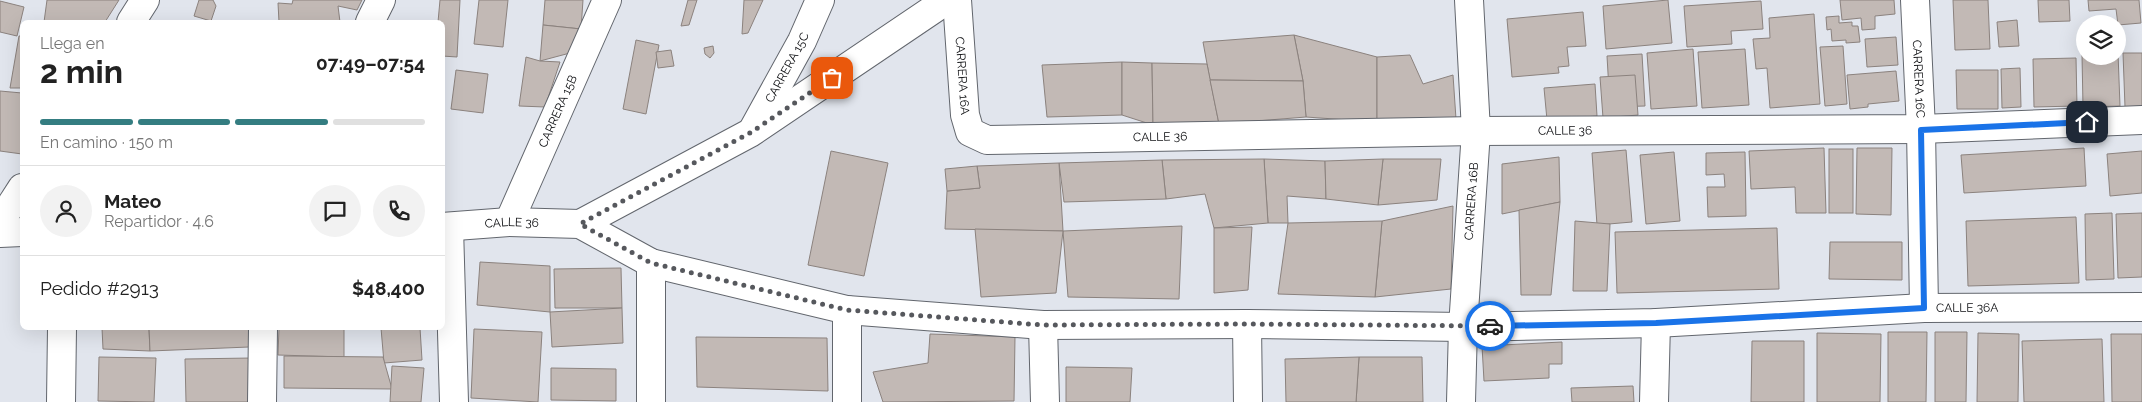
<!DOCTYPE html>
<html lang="es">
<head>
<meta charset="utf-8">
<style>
  body { margin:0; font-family:Raleway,sans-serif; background:#f2f2f2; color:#222; height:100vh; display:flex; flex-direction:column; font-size:19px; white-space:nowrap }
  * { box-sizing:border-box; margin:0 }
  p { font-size:16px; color:#767676 }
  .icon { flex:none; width:28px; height:28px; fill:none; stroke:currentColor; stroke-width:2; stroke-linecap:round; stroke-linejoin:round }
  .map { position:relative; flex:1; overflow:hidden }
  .side { position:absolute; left:20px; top:20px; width:425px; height:310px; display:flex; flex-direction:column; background:#fff; border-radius:8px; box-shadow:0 5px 20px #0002 }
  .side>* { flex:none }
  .controls { position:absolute; left:2076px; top:15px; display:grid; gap:10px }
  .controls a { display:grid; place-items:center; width:50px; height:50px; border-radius:50%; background:#fff; box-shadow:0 5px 20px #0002; font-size:25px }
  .pin { position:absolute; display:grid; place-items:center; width:42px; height:42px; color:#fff; margin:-21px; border-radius:10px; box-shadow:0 2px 8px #0006 }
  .courier { position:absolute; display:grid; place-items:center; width:50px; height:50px; margin:-25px; border:4px solid #1a73e8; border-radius:50%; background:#fff; color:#222; box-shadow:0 1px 6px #0007 }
  .headline em { font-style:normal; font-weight:700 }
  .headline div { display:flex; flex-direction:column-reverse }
  .headline { display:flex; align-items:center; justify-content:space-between; height:85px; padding:0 20px }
  h1 { font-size:32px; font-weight:700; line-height:38px }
  .bar { display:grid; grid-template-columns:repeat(4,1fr); gap:8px 5px; align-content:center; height:60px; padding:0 20px }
  .bar i { height:6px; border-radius:4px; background:#e0e0e0 }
  .bar .selected { background:#347d81 }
  .bar p { grid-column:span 4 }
  .line { display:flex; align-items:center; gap:12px; padding:0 20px; border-top:1px solid #e0e0e0 }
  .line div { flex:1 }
  .round { display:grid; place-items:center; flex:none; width:52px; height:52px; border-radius:26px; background:#f2f2f2 }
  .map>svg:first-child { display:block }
</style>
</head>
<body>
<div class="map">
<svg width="2142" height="402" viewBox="0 0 2142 402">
  <rect width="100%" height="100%" fill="#e1e5ed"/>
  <g fill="#c2b9b5" stroke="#8b827e">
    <path d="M47,0h72l-14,22h-61z"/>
    <path d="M199,0h14l3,6 -5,15 -17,-5z"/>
    <path d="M293,0h69l-5,10 -19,-4 2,16h-61l-1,-19 14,1z"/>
    <path d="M440,0h20l-3,57 -15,-1v-34h-4z"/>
    <path d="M479,0h29l-5,47 -29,-3z"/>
    <path d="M545,0h38l-2,29 -38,-4z"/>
    <path d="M688,0h9l-8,25 -8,1z"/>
    <path d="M744,0h19l-15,33 -6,1z"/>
    <path d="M1668,0l4,43 -66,6 -3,-43z"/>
    <path d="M1840,0h54l1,14 -20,2v13l-13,1 -1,-12 -19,2z"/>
    <path d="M1953,0h35l2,49 -35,1z"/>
    <path d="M2038,0h31l1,21 -31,1z"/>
    <path d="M2088,0h51l2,23 -23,2 -2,-16 -27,2z"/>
    <path d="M0,1l24,6 -7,29 -17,-4z"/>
    <path d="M1761,1l2,28 -32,2 1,13 -45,3 -3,-41z"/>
    <path d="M1583,12l3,34 -19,1 2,19 -11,1 1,6 -47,4 -5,-58z"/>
    <path d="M1814,14l6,90 -50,4 -3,-40 -11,1 -3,-30 17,-1 -1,-20z"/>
    <path d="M1839,16v7l13,-1v4h6l2,16 -14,1v-3l-14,1 -1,-12 -4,1 -1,-13z"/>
    <path d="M2017,20l2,26 -20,1 -2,-25z"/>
    <path d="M543,25l38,4 -11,24 -30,8z"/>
    <path d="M1294,35l83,22v65l-71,-5 -3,-36z"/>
    <path d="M1294,35l9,46 -93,-1 -7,-38z"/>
    <path d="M19,36h3v52h-12z"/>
    <path d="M1896,37l2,28 -31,2 -2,-28z"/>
    <path d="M636,40l23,5 -13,69 -23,-5z"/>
    <path d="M713,46l1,7 -4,5 -5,-4 -1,-6z"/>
    <path d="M1843,46l4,58 -22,2 -5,-59z"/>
    <path d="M1693,49l4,57 -46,3 -4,-56z"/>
    <path d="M1745,49l4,56 -47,3 -4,-56z"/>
    <path d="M671,50l3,16 -16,2 -2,-16z"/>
    <path d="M2118,53l2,53 -37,1 -1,-52 36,1z"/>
    <path d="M2123,53h19v53l-17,1z"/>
    <path d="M1642,54l3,52 -35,1 -3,-51z"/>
    <path d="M1410,55l13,29 30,-9 3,44 -79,3v-65z"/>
    <path d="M526,57l14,4 20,1 -15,45 -26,-1z"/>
    <path d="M2076,58l1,48 -43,1 -1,-48z"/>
    <path d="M1122,62v53l-75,2 -5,-52z"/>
    <path d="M1122,62l30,1 1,62 -31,-10z"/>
    <path d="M1152,63l55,1 12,60 -66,1z"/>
    <path d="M2020,68l1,39 -19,1 -1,-39z"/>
    <path d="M456,70l32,4 -5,39 -32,-4z"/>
    <path d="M1956,70h42v39h-41z"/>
    <path d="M1896,71l3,30 -31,3v3l-18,2 -3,-34z"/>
    <path d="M1635,75l3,40 -35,3 -3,-41z"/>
    <path d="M1210,80l93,1 3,36 -87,7z"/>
    <path d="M1595,84l2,32 -50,4 -3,-32z"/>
    <path d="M0,91l22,2v61l-22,-3z"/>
    <path d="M1824,148l2,65h-30l-1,-26 -44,2 -2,-38z"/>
    <path d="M1857,148h35l-1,67 -35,-1z"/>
    <path d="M2084,148l2,38 -122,7 -3,-38z"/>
    <rect x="1829" y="149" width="24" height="64"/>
    <path d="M1626,150l6,72 -35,3 -5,-72z"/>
    <path d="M831,151l57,12 -24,113 -56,-11z"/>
    <path d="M2142,151v42l-32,3 -3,-42z"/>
    <path d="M1674,152l6,69 -34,3 -6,-69z"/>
    <path d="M1745,152l1,64 -38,1 -1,-30h18l-1,-13 -18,1v-22z"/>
    <path d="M1559,157l1,45 -58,12v-50z"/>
    <path d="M1264,159l61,2 1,38 -39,-3 1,27h-20z"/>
    <path d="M1264,159l4,64 -54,5 -9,-34 -39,5 -4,-39z"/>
    <path d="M1383,159h58l-4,41 -59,5z"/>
    <path d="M1383,159l-5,46 -52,-6 -1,-38z"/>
    <path d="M1162,160l4,39 -102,3 -5,-39z"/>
    <path d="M1059,163l4,68 -118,-2 2,-38 33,-3 -3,-22z"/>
    <path d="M977,166l3,22 -33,3 -2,-22z"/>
    <path d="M1560,202l-9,93h-30l-2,-85z"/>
    <path d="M1453,206l-2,83 -76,8 7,-76z"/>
    <path d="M2112,213l2,66 -28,1 -1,-66z"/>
    <path d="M2142,213v64l-24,1 -2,-64z"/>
    <path d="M2076,217l3,66 -111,3 -2,-65z"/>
    <path d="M1382,221l-7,76 -97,-3 10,-71z"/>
    <path d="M1575,221l35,3 -3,67h-34z"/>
    <path d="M1182,226l-3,73 -111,-2 -5,-66z"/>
    <path d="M1252,227l-4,63 -34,3v-65z"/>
    <path d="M1777,228l2,61 -162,4 -2,-61z"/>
    <path d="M975,229l88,2 -7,62 -75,4z"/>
    <path d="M1830,242h72v38l-73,-1z"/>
    <path d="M480,262l70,4v46l-73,-7z"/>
    <path d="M621,268l1,40h-67l-1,-39z"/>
    <path d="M622,308l1,35 -71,4 -2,-35z"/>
    <path d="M102,328h47l1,23 -47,-2z"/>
    <path d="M149,328h100v19l-99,4z"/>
    <path d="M279,328h65v29l-66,-2z"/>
    <path d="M381,328h39l2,32 -38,3z"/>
    <path d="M474,329l68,3 -4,70 -67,-4z"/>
    <path d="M1888,332h39l-1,70h-38z"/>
    <path d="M1935,332h32l-1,70h-31z"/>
    <path d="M1817,333l64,1 -1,68h-63z"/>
    <path d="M1978,333l41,1 -1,68h-41z"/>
    <path d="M930,334l85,3 -1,64 -131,1 -10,-30 55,-9z"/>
    <path d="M2111,334h31v68h-30z"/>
    <path d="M696,337l131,1 1,53 -131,-4z"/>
    <path d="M2102,339l2,63h-80l-2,-61z"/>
    <path d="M1752,341h52v61h-53z"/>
    <path d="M1562,342v22h-13v14l-65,3 -2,-35z"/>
    <path d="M284,356l99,1 9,32 -108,-1z"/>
    <path d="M99,357l57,1 -2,44 -56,-1z"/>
    <path d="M1359,357h63l1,45h-67z"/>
    <path d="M1359,357l-3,45h-70l-1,-43z"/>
    <path d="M252,358l1,44h-67l-1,-43z"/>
    <path d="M392,366l32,2 -3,34h-31z"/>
    <path d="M1066,367l66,1 -2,34h-64z"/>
    <path d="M551,368l65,1v32l-65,-1z"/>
    <path d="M1633,386l1,16h-62l-1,-14z"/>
  </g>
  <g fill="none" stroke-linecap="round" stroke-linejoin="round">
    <defs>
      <g id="minor">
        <path id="s1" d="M957,0l8,115 5,17 17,8 489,-9 445,-2 221,-9"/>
        <path id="s2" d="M1915,0l6,129 3,179"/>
        <path d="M131,22l14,-22"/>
        <path d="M370,22l11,-22"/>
        <path id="s3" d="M754,128l48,-87 18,-41"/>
        <path d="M0,222l22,-34"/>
        <path id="s4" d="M509,222l98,-222"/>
        <path d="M580,224l170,-91 197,-133"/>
        <path id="s5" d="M442,227l67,-5 71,2 71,39 196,47 196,15 204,-1 216,3 193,-4 268,-15 218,-1"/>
        <path d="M449,227l5,175"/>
        <path d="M0,233l22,-1"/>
        <path d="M651,263v139"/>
        <path d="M847,310v92"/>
        <path d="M1247,324l1,78"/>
        <path d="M1043,325l2,77"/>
        <path d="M61,402l1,-74"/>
        <path d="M262,402l1,-74"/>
        <path id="s6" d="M1461,402l2,-75 13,-196 -7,-131"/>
        <path d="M1654,402l2,-79"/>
      </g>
    </defs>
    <use href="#minor" stroke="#62666d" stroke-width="30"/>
    <use href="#minor" stroke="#fff" stroke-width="28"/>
  </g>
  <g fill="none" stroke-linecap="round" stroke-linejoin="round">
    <path stroke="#56585d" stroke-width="5" stroke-dasharray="0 9" d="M832,78l-82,55 -170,91 71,39 196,47 196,15 204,-1 243,2"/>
    <path stroke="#1a73e8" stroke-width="6" d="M1490,326l166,-3 268,-15 -3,-178 166,-8"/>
  </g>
  <g text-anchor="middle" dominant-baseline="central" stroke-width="4.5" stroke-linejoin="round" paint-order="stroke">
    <g font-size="12" fill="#0b0c0f" stroke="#fff">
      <text stroke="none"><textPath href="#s3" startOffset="69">CARRERA 15C</textPath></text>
      <text stroke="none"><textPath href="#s1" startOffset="76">CARRERA 16A</textPath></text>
      <text stroke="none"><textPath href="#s2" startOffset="79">CARRERA 16C</textPath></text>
      <text stroke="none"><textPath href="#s4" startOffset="121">CARRERA 15B</textPath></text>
      <text stroke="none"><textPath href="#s1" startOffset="730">CALLE 36</textPath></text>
      <text stroke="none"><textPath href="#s1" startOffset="325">CALLE 36</textPath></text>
      <text stroke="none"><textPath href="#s6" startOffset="201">CARRERA 16B</textPath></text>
      <text stroke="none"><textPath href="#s5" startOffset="70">CALLE 36</textPath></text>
      <text stroke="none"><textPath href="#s5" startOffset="1542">CALLE 36A</textPath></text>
    </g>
  </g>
</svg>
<div class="controls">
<a><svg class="icon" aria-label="layers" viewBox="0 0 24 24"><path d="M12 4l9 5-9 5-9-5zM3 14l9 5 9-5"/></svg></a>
</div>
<div class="pin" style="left:832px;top:78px;background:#ea580c"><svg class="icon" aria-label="bag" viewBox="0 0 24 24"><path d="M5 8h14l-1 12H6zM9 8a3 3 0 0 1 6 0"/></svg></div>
<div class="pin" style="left:2087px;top:122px;background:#1f2937"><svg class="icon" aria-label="home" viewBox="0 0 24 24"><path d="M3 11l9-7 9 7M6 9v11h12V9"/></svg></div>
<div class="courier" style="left:1490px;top:326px"><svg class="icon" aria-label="car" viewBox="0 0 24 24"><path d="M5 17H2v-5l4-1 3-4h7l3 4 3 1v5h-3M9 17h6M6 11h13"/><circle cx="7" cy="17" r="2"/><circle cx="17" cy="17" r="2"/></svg></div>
<section class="side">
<div class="headline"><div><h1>2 min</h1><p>Llega en</p></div><em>07:49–07:54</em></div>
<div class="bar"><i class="selected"></i><i class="selected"></i><i class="selected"></i><i></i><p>En camino · 150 m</p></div>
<div class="line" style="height:90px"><a class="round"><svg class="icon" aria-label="person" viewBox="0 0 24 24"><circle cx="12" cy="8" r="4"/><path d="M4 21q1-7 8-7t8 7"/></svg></a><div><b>Mateo</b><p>Repartidor · 4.6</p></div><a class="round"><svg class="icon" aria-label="chat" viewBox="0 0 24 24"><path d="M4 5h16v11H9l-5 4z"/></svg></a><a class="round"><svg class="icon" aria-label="phone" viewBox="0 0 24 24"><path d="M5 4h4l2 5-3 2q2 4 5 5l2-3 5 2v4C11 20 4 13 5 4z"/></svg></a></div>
<div class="line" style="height:65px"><div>Pedido #2913</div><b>$48,400</b></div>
</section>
</div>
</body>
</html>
